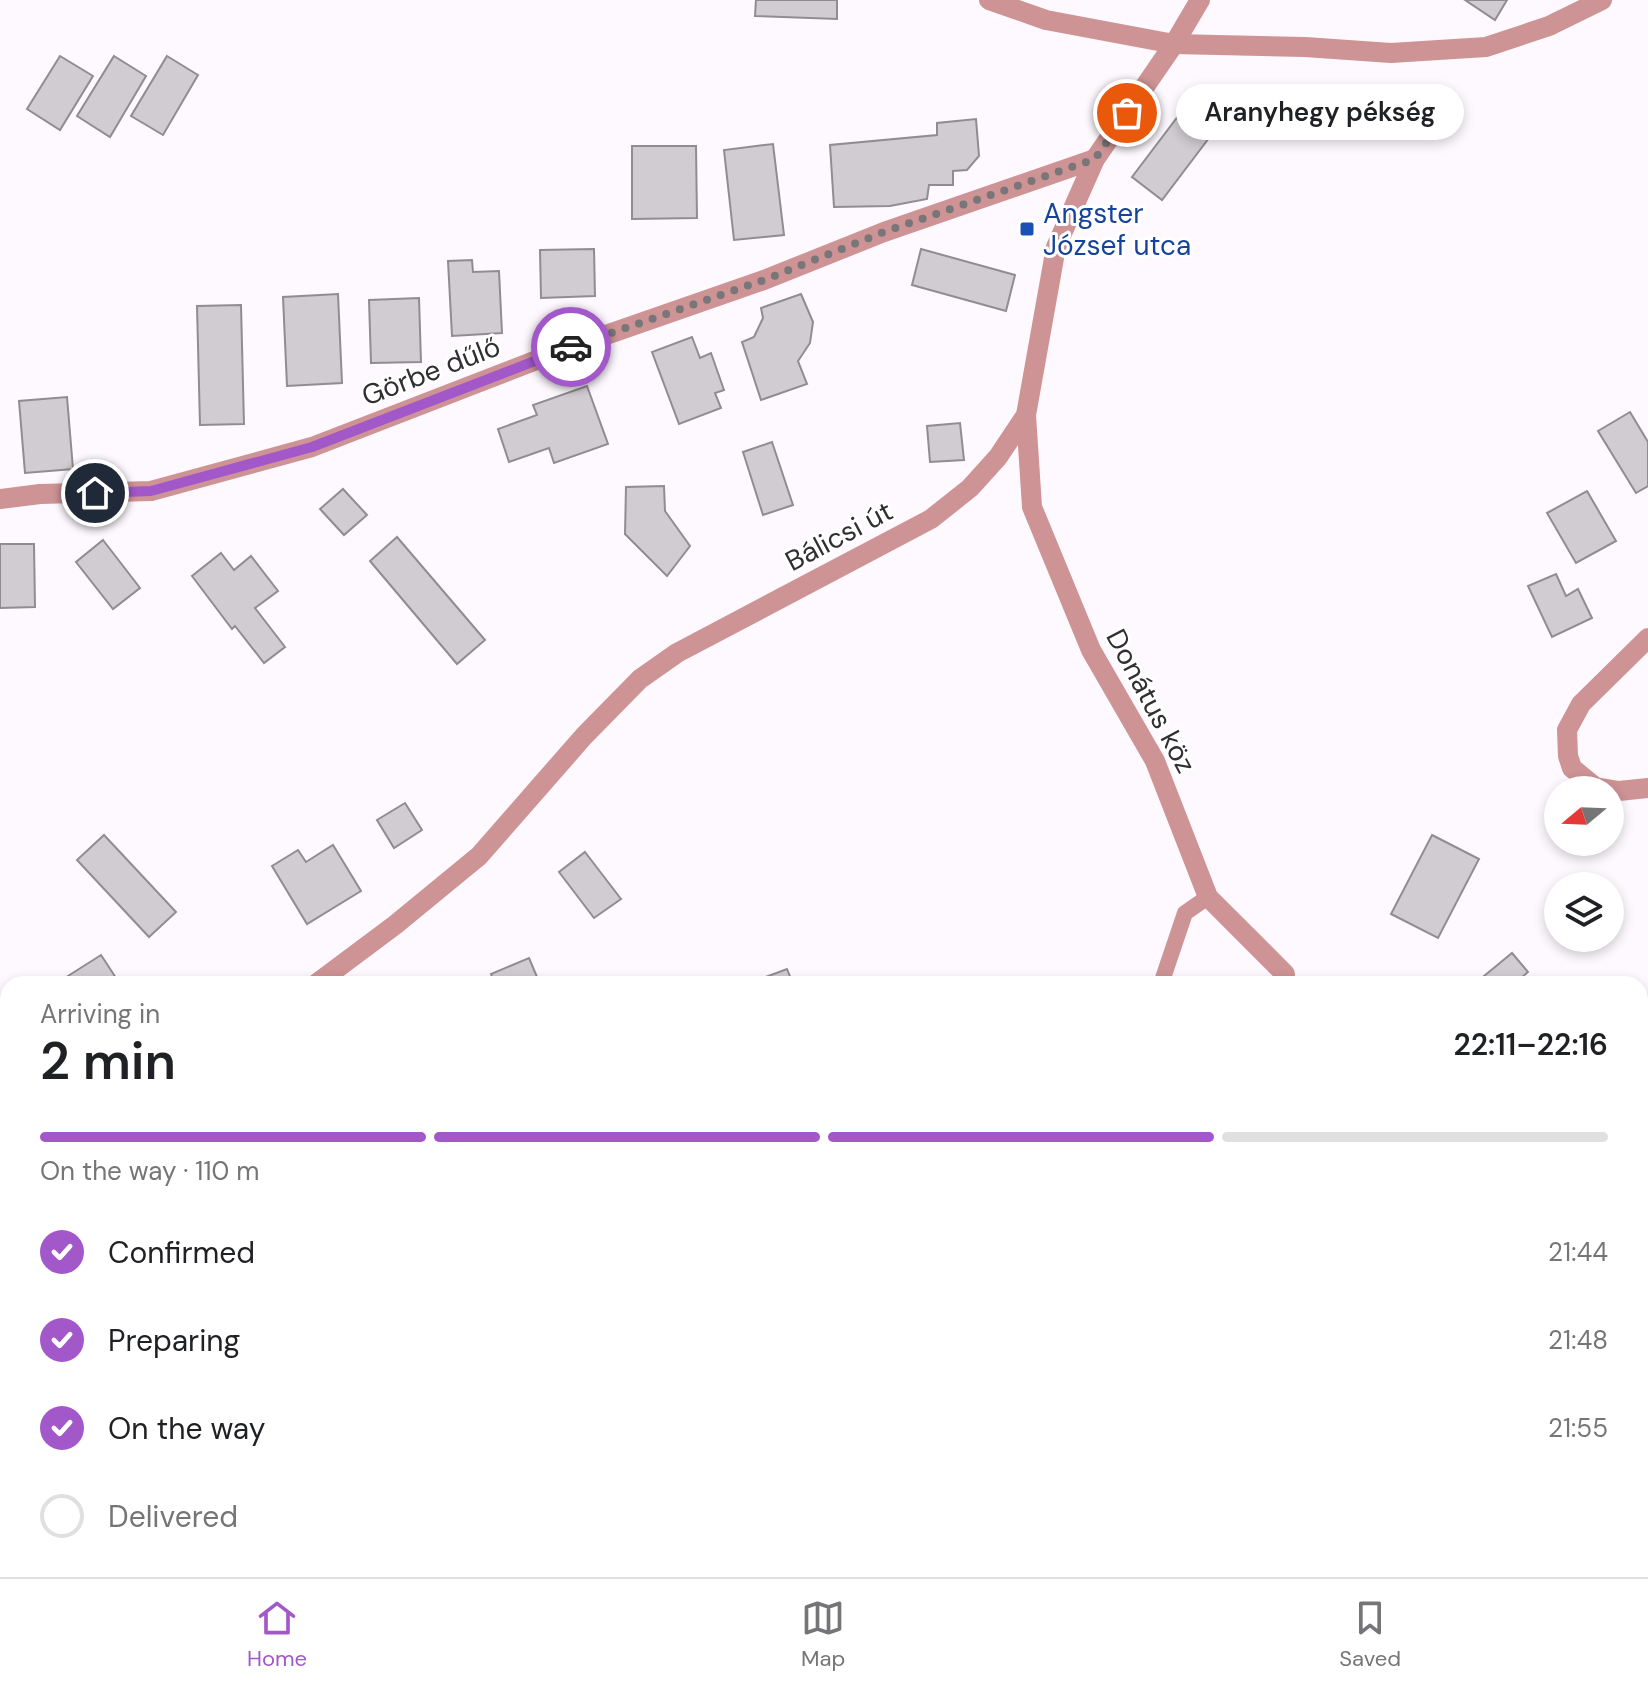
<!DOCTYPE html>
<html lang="en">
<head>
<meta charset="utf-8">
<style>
  body { margin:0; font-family:"DM Sans",sans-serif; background:#f2f2f2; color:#202124; height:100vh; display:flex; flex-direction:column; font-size:30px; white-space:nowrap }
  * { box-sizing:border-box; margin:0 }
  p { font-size:26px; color:#757577 }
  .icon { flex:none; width:44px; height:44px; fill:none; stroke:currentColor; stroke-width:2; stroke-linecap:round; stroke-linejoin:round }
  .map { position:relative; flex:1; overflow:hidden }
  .sheet { position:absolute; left:0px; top:976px; width:1648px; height:602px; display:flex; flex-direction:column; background:#fff; border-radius:24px 24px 0 0; box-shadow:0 4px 12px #0003 }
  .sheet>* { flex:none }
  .needle { width:52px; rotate:251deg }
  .buttons { position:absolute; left:1544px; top:776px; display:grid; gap:16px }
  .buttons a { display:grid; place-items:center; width:80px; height:80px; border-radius:50%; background:#fff; box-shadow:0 4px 12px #0003; font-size:40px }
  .pin { position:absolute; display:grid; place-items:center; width:68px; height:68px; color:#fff; margin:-34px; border:4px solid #fff; border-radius:50%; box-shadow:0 2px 8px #0007 }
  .courier { position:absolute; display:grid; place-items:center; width:80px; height:80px; margin:-40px; border:6px solid #a358ca; border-radius:50%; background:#fff; color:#222; box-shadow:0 2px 10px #0007 }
  .bubble { position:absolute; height:56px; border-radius:28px; background:#fff; box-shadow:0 4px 12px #0003; font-size:26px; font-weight:600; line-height:56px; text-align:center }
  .summary em { font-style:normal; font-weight:600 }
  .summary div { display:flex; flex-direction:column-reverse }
  .summary { display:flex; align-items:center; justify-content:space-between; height:136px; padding:0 40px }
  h1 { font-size:52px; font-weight:600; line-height:60px }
  .bar { display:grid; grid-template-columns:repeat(4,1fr); gap:12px 8px; align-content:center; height:96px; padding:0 40px }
  .bar i { height:10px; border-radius:6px; background:#e0e0e0 }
  .bar .on { background:#a358ca }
  .bar p { grid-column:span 4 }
  ol { padding:0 40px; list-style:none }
  li { display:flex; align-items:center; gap:24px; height:88px }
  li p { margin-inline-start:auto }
  li .icon { padding:8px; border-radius:50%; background:#a358ca; color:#fff; stroke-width:4 }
  li:last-child { color:#757577 }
  li i { width:44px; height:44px; border:4px solid #e0e0e0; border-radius:50% }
  .tab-bar { display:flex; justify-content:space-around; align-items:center; height:112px; border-top:2px solid #e0e0e0; background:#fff; font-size:22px; color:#757577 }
  .tab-bar a { display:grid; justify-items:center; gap:4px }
  .tab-bar .on { color:#a358ca }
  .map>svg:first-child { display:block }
</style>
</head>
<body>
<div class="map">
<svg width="1648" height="1577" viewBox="0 0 1648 1577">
  <rect width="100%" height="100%" fill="#fdf9fe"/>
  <g fill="#d0ccd1" stroke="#908c91" stroke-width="2">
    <path d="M756,0h81v19l-82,-3z"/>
    <path d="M1465,0h42l-12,20z"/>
    <path d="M60,56l33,20 -33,54 -33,-21z"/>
    <path d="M114,56l32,20 -36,61 -33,-21z"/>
    <path d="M167,56l31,19 -35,60 -32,-19z"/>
    <path d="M1179,115l30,23 -47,62 -30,-23z"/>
    <path d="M976,119l3,37 -12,14 -14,1v14h-24l-2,14 -37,7 -56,1 -4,-62 107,-10v-12z"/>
    <path d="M773,144l11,91 -50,5 -10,-90z"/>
    <path d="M632,146h64l1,72 -65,1z"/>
    <path d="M594,249l1,47 -54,2 -1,-48z"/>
    <path d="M921,249l94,26 -9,36 -94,-26z"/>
    <path d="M472,260l1,12 26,-1 3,62 -50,3 -4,-75z"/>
    <path d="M338,294l4,89 -55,3 -4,-89z"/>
    <path d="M801,294l12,28 -3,21 -12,18 9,23 -46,16 -19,-58 12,-5 9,-19 -2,-10z"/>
    <path d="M419,298l2,64 -50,1 -2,-63z"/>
    <path d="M241,305l3,119 -44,1 -3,-119z"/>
    <path d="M692,337l8,21 11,-5 13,37 -9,3 6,15 -42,16 -27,-72z"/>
    <path d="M587,386l21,58 -54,19 -5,-15 -40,14 -11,-33 39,-14 -4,-10z"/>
    <path d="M67,397l6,72 -48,4 -6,-72z"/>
    <path d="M1630,412l18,30v44l-12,7 -38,-62z"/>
    <path d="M960,423l4,37 -34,2 -3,-36z"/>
    <path d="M772,442l21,63 -30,10 -20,-63z"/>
    <path d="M664,486l1,25 25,35 -23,30 -42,-42 1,-47z"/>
    <path d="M343,489l24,26 -23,20 -24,-26z"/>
    <path d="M1587,491l29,50 -40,22 -29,-50z"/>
    <path d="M397,537l88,103 -28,24 -87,-103z"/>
    <path d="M103,540l37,48 -27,21 -37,-47z"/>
    <path d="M0,544h34l1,63 -35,1z"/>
    <path d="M221,553l13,17 17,-14 27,35 -23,17 30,39 -21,16 -29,-37 -3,3 -40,-53z"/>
    <path d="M1556,574l10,22 12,-7 14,29 -40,19 -24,-51z"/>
    <path d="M405,803l17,27 -28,18 -17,-28z"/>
    <path d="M104,835l72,77 -27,25 -72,-77z"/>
    <path d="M1432,835l47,24 -41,79 -47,-24z"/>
    <path d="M333,845l28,46 -54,33 -35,-58 26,-16 8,12z"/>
    <path d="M585,852l36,47 -27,19 -35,-46z"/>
    <path d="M1512,953l16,19 -14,12h-23l-7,-8z"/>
    <path d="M101,955l19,29h-47l-5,-8z"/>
    <path d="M529,958l11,26h-45l-4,-10z"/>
    <path d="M787,969l6,15h-46z"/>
    <path d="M8,1038v73l-8,4v-73z"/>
    <path d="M681,1570h59l-17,7h-39z"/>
  </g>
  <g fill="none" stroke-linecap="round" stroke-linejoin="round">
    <path stroke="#ce9394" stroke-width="16" d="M1161,984l24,-71 23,-16"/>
    <g stroke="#ce9394" stroke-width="20">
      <path d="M1026,415l6,92 59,143 64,111 53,136 77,77v10"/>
      <path d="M0,499l40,-5 111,-3 161,-44 248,-96 204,-71 120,-48 211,-73"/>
      <path d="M316,984l79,-59 84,-69 105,-120 56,-57 37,-26 254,-134 39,-31 28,-31 28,-42 30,-168 39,-88 79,-115"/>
      <path d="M0,1179l8,-5"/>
      <path d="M274,1570l5,7"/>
      <path d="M1187,1570v7"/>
      <path d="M808,1577v-7"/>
    </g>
    <g stroke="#ce9394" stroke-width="20">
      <path d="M989,0l57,20 128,24 131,3 86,6 95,-6 63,-21 53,-26"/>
      <path d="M1174,44l26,-44"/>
      <path d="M1648,638l-67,66 -14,26 1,26 4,12 23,19 24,4 29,-3"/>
    </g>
  </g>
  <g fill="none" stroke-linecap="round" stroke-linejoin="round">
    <path stroke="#787679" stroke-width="8" stroke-dasharray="0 14.4" d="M571,347l193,-67 120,-48 211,-73 32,-46"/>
    <path stroke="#a358ca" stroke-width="10" d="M95,493l56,-2 161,-44 259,-100"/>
  </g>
  <rect fill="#1a4fb4" stroke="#fff" stroke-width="3" x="1019" y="221" width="16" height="16" rx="4"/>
  <g text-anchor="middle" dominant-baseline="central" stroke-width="6" stroke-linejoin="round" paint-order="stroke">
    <g font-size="28" fill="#164399" stroke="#fff" text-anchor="start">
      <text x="1043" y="213">Angster<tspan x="1043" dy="32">József utca</tspan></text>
    </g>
    <g font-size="28" fill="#312f31" stroke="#fff">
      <text transform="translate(431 371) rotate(-21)">Görbe dűlő</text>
      <text transform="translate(839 536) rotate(-28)">Bálicsi út</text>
      <text transform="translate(1151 701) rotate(62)">Donátus köz</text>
    </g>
  </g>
</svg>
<div class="buttons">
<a><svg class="needle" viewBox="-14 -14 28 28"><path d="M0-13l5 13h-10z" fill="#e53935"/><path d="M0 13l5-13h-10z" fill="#757577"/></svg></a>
<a><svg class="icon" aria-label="layers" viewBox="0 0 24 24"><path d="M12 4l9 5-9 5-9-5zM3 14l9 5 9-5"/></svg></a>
</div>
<div class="pin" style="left:1127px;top:113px;background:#ea580c"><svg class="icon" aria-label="bag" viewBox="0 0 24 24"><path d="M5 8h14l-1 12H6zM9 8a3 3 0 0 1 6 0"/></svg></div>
<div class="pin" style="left:95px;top:493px;background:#1f2937"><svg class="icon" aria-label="home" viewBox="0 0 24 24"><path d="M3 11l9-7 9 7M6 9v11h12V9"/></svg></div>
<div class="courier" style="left:571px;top:347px"><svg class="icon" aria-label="car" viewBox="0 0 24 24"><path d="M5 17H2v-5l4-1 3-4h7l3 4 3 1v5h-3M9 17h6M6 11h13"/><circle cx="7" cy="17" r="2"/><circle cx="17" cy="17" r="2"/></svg></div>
<div class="bubble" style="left:1176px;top:84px;width:288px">Aranyhegy pékség</div>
<section class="sheet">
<div class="summary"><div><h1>2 min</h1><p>Arriving in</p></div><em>22:11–22:16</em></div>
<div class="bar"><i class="on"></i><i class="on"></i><i class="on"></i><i></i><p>On the way · 110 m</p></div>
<ol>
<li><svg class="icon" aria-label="check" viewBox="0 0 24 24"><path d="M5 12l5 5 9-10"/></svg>Confirmed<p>21:44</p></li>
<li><svg class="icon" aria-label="check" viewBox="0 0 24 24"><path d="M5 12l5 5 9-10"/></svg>Preparing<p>21:48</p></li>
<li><svg class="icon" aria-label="check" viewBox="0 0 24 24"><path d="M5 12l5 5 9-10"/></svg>On the way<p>21:55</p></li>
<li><i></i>Delivered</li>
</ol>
</section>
</div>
<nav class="tab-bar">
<a class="on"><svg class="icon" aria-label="home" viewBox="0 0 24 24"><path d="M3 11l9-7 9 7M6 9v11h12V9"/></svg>Home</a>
<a><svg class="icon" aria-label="map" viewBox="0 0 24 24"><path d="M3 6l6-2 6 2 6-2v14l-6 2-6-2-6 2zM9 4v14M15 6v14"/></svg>Map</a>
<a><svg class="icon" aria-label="saved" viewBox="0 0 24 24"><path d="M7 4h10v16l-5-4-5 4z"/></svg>Saved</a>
</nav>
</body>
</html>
